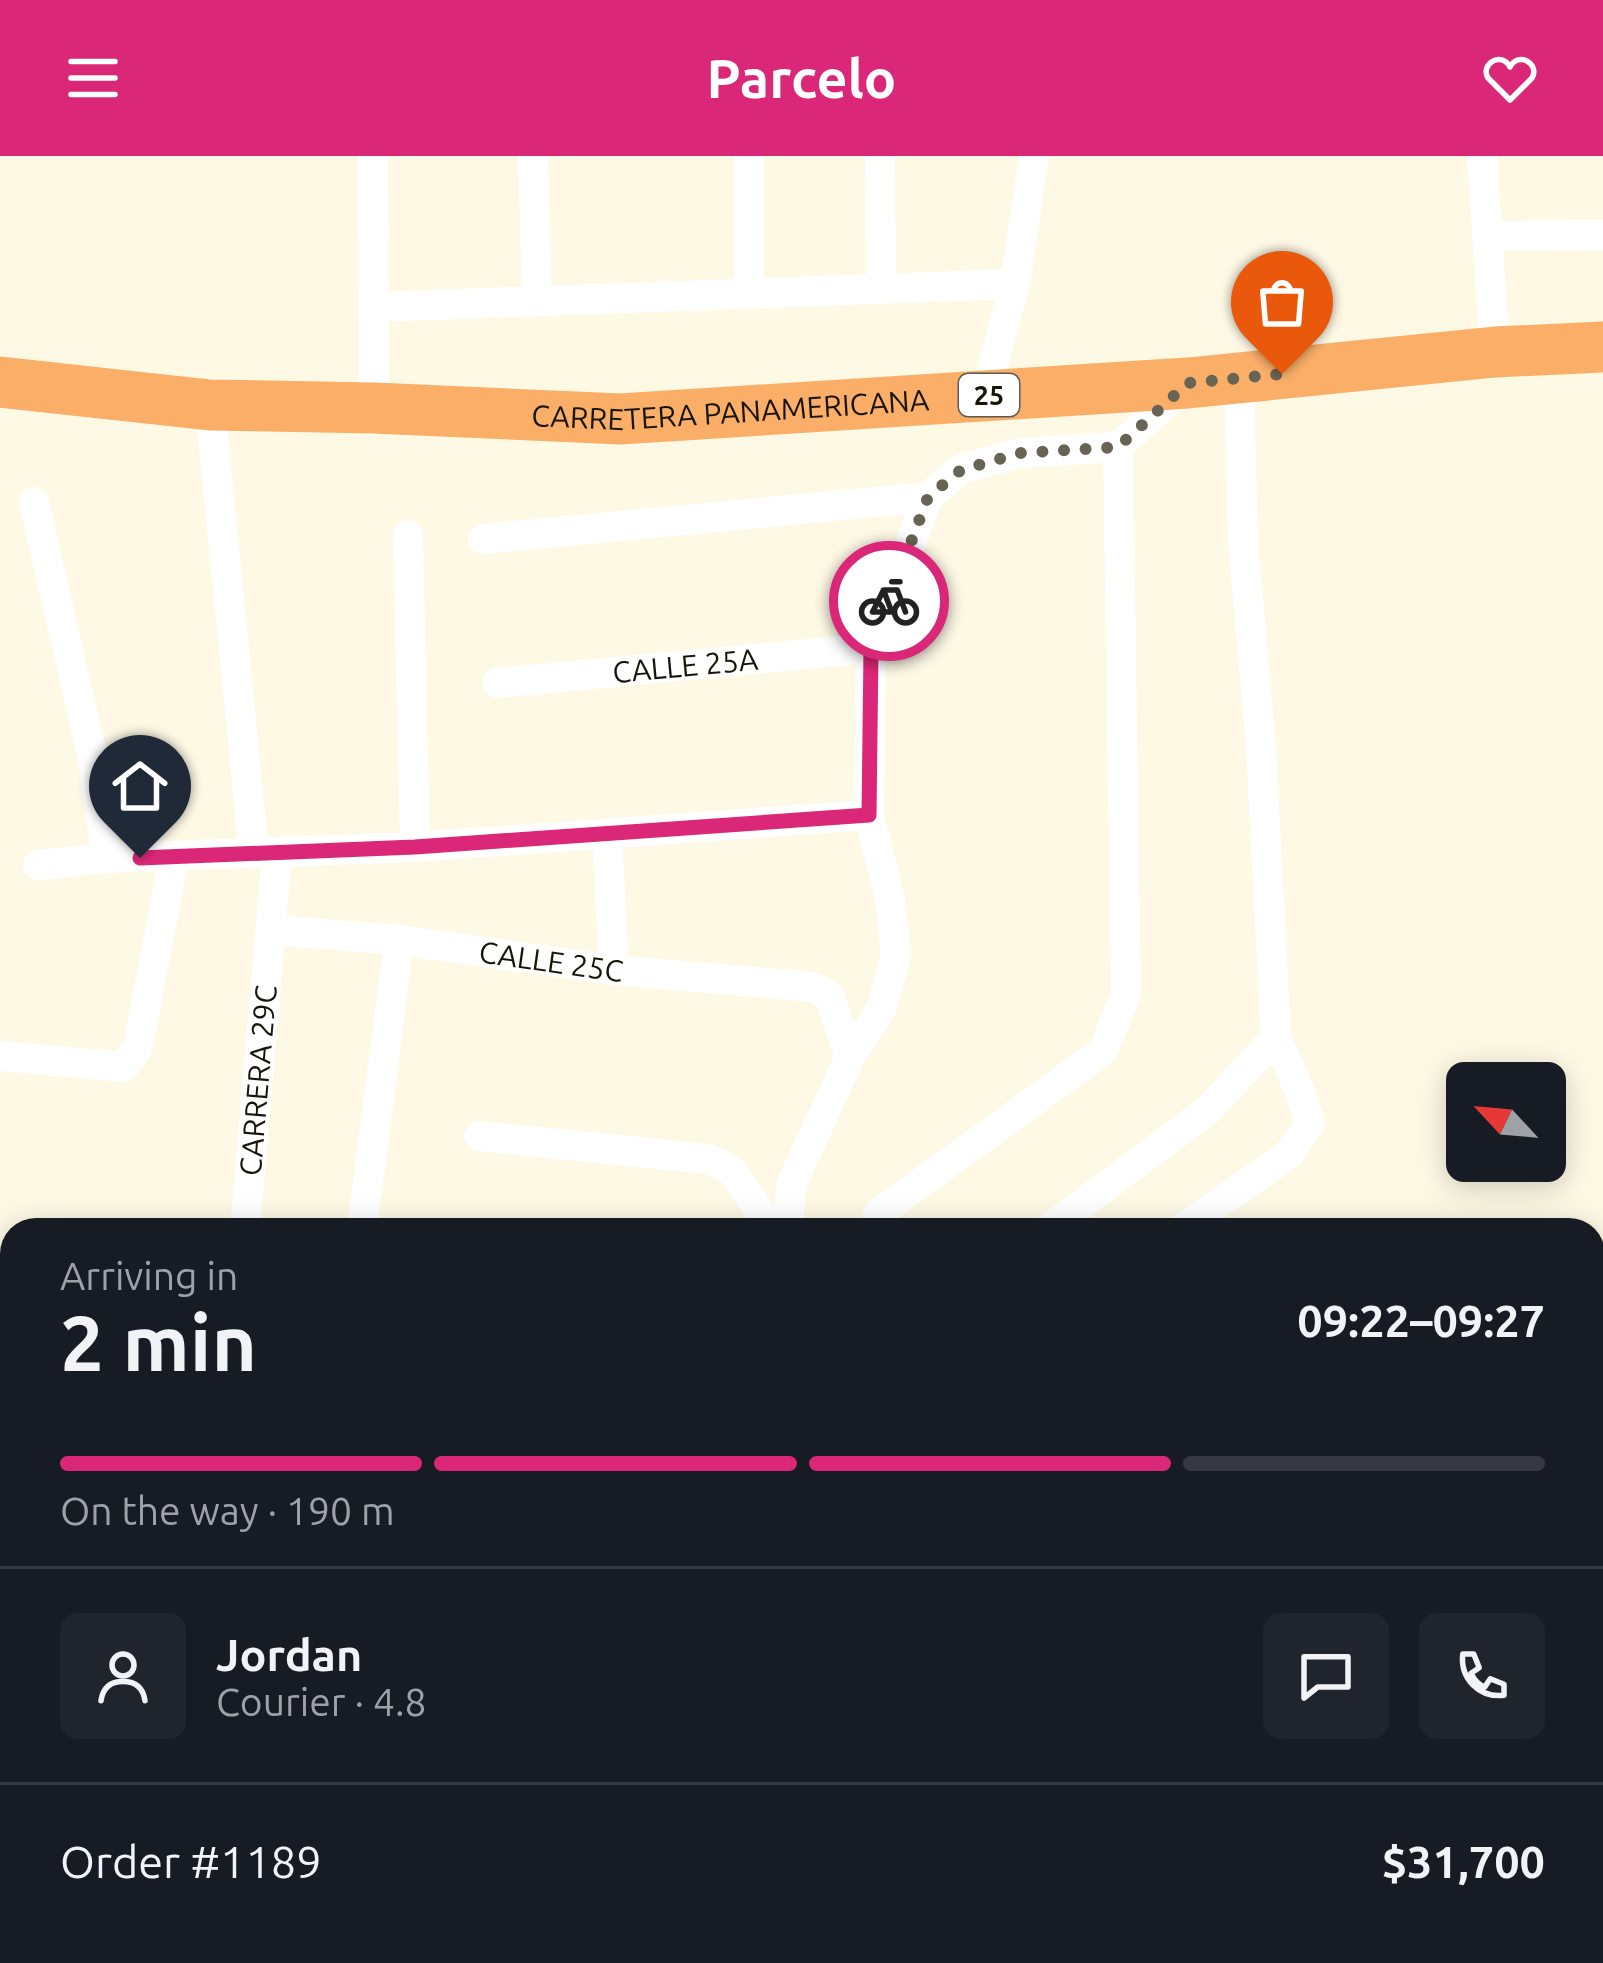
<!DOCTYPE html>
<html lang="en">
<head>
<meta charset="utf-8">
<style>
  body { margin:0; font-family:Ubuntu,sans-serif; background:#20242c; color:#f1f3f6; height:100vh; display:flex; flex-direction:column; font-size:45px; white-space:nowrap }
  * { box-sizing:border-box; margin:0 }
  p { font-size:39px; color:#9ea1a6 }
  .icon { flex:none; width:66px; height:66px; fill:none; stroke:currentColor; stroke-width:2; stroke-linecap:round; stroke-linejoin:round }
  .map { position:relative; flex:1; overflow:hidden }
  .drawer { position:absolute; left:0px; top:1062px; width:1605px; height:747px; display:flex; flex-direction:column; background:#171b24; border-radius:36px 36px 0 0; box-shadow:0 6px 30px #0003 }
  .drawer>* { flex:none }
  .needle { width:78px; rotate:296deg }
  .fabs { position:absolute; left:1446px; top:906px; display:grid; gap:24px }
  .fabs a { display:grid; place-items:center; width:120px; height:120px; border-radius:18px; background:#171b24; box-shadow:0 6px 30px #0003; font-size:60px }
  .pin { position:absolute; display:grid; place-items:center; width:102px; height:102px; color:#fff; margin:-123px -51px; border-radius:50% 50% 50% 0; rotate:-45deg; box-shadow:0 0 12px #0007 }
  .pin .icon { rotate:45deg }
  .courier { position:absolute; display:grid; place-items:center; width:120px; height:120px; margin:-60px; border:9px solid #db2777; border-radius:50%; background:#fff; color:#222; box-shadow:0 3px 15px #0007 }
  .headline em { font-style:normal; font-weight:600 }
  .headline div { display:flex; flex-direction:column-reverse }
  .headline { display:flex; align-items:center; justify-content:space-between; height:204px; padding:0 60px }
  h1 { font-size:78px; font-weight:600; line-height:90px }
  .bar { display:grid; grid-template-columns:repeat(4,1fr); gap:18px 12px; align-content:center; height:144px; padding:0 60px }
  .bar i { height:15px; border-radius:9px; background:#363941 }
  .bar .active { background:#db2777 }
  .bar p { grid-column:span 4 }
  .line { display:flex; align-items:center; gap:30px; padding:0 60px; border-top:3px solid #363941 }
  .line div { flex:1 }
  .round { display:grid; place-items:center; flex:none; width:126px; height:126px; border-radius:18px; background:#20242c }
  header { display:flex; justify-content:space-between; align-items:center; height:156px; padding:0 60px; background:#db2777; color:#fff; font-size:54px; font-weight:600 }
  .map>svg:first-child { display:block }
</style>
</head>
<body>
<header><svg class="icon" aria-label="menu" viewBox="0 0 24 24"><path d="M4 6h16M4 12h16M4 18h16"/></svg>Parcelo<svg class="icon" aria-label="heart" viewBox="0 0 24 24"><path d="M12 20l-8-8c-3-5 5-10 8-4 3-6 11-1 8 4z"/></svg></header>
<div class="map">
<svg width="1603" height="1807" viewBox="0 0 1603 1807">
  <rect width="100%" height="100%" fill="#fef9e5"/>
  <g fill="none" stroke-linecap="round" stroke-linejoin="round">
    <g stroke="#fff" stroke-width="30">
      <path d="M373,0l1,252"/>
      <path d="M533,0l4,144"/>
      <path d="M880,0l1,131"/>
      <path d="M1482,0l13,196"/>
      <path d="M1488,80l115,-1"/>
      <path d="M749,136v-136"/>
      <path d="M374,151l641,-23"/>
      <path d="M985,239l30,-111 19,-128"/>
      <path d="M210,249l44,449"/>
      <path d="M34,346l58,253 15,103"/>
      <path d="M408,380l7,311"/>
      <path d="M483,383l445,-42"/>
      <path id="s1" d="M497,527l374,-35"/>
      <path d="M607,677l7,137"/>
      <path d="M38,709l69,-7 308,-11 454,-32"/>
      <path id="s2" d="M271,774l128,10 215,30 199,17 16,8 21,62"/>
      <path d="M0,900l124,11 14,-20 36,-190"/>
      <path d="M479,980l229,23c9,4 21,7 27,16 15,21 23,40 46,55"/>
      <path d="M878,1058l225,-163 23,-57 -8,-547 70,-64"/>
      <path id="s3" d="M245,1074l32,-377"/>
      <path d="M362,1074l37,-290"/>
      <path d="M788,1074l3,-45 59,-128 31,-48 15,-52 -6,-58 -21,-84 2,-167 57,-151 33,-28 59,-16 98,-6"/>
      <path d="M1047,1074l161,-120 68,-73 -15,-289 -18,-207 -4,-163"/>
      <path d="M1180,1074l108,-75 22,-32 -10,-31 -24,-55"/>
      <path d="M0,1189l12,-3"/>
      <path d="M0,1391l12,-1"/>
      <path d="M1064,1797l9,10"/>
      <path d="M1119,1797l6,10"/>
      <path d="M110,1807l7,-10"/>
      <path d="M535,1807l7,-10"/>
      <path d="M723,1807l7,-10"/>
      <path d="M923,1807l8,-10"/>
    </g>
    <path stroke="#faae68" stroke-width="51" id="s4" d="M0,226l210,23 164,3 246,11 568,-36 307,-31 108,-5"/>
  </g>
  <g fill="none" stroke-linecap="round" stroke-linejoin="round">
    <path stroke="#686455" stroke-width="12" stroke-dasharray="0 21.6" d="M889,445l39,-104 33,-27 59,-17 98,-6 70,-64 94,-9"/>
    <path stroke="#db2777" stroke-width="15" d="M140,702l275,-11 454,-32 2,-166 18,-48"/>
  </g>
  <g text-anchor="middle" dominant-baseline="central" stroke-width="9" stroke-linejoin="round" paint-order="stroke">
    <rect fill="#fff" stroke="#5d5a52" stroke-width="3" x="959" y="218" width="60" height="42" rx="9"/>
    <g font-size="27" font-weight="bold" fill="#171408">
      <text x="989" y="239">25</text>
    </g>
    <g font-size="30" fill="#171408" stroke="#fff">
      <text stroke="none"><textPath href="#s4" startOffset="732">CARRETERA PANAMERICANA</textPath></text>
      <text stroke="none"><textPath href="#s1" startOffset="189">CALLE 25A</textPath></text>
      <text stroke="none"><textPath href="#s2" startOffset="282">CALLE 25C</textPath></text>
      <text stroke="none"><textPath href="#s3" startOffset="150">CARRERA 29C</textPath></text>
    </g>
  </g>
</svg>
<div class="fabs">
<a><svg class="needle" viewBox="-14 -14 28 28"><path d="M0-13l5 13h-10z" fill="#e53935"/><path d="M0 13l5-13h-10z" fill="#9ea1a6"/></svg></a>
</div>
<div class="pin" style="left:1282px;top:218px;background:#ea580c"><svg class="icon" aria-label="bag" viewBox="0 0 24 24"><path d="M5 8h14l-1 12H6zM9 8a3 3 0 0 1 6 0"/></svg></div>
<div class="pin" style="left:140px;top:702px;background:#1f2937"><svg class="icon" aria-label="home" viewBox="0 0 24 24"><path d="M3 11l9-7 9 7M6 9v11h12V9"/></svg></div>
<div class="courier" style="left:889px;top:445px"><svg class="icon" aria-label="bike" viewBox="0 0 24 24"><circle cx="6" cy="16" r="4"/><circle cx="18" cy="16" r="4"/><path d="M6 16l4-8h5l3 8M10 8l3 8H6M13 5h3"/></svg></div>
<section class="drawer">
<div class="headline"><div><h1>2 min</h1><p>Arriving in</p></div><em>09:22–09:27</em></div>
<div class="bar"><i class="active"></i><i class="active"></i><i class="active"></i><i></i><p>On the way · 190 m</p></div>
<div class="line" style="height:216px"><a class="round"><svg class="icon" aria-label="person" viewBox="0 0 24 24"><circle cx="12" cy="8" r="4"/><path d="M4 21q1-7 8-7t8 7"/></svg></a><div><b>Jordan</b><p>Courier · 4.8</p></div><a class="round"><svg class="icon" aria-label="chat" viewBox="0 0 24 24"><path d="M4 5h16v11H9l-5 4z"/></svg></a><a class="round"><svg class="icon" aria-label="phone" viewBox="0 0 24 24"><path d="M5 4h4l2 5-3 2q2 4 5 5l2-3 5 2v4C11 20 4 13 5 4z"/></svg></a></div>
<div class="line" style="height:156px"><div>Order #1189</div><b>$31,700</b></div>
</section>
</div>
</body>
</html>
